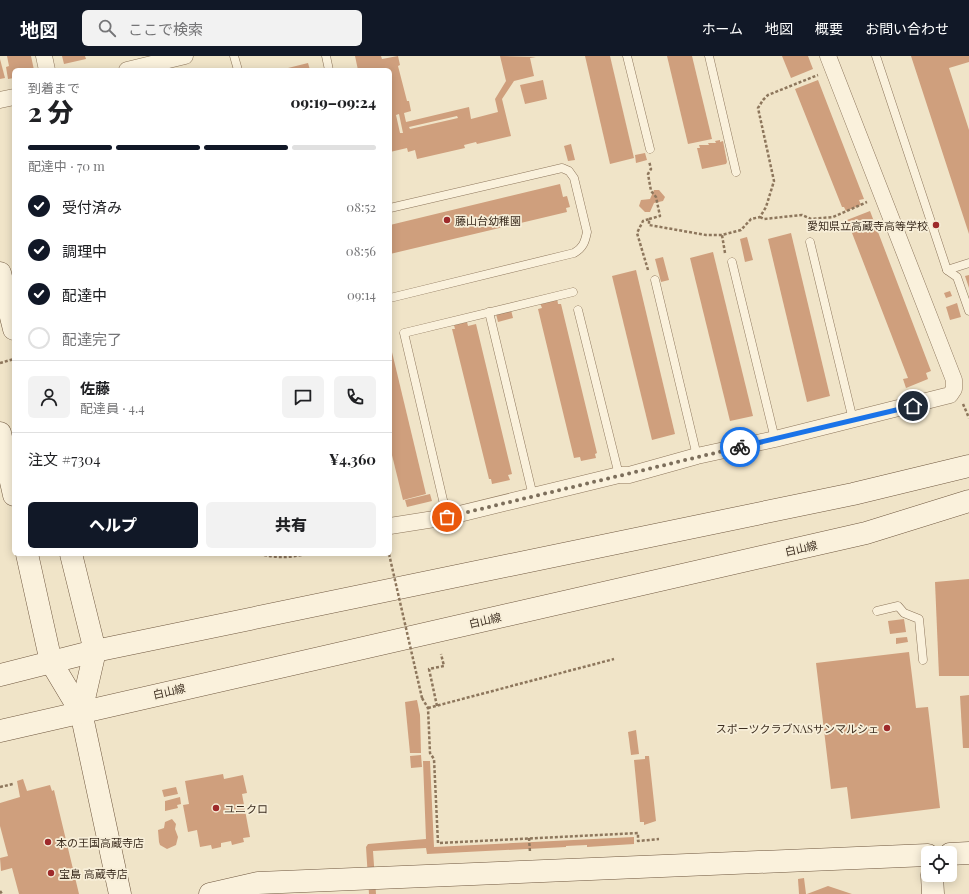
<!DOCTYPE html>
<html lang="ja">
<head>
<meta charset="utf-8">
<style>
  body { margin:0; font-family:"Playfair Display","Noto Sans JP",serif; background:#f2f2f2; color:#202124; height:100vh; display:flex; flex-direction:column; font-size:15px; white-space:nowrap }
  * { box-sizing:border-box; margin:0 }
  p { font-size:13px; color:#757577 }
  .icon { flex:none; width:22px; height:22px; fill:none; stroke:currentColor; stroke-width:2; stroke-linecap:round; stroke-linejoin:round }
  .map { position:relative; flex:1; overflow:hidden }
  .details { position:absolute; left:12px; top:12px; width:380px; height:488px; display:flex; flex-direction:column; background:#fff; border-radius:6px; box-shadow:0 2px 10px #0003 }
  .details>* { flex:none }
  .fabs { position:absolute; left:921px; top:790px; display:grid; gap:8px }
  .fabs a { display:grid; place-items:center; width:36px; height:36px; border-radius:6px; background:#fff; box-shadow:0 2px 10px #0003; font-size:20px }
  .pin { position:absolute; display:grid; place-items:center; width:34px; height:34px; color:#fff; margin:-17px; border:2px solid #fff; border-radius:50%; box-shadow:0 1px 4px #0007 }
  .courier { position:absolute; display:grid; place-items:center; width:40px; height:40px; margin:-20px; border:3px solid #1a73e8; border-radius:50%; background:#fff; color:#222; box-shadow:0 1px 5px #0007 }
  .summary em { font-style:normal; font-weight:800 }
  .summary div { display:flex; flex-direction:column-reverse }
  .summary { display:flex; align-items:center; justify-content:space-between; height:68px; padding:0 16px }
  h1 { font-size:26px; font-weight:800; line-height:30px }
  .bar { display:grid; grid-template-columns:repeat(4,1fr); gap:6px 4px; align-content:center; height:48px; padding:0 16px }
  .bar i { height:5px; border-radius:3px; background:#e0e0e0 }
  .bar .current { background:#111827 }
  .bar p { grid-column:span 4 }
  .line { display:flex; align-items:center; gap:10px; padding:0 16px; border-top:1px solid #e0e0e0 }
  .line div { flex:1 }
  .round { display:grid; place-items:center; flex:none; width:42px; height:42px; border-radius:6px; background:#f2f2f2 }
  ol { padding:0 16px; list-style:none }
  li { display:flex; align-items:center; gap:12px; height:44px }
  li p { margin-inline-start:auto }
  li .icon { padding:4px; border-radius:50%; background:#111827; color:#fff; stroke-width:4 }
  li:last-child { color:#757577 }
  li i { width:22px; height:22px; border:2px solid #e0e0e0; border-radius:50% }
  .cta { display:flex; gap:8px; margin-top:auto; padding:8px 16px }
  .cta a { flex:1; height:46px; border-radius:6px; background:#111827; color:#fff; font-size:16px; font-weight:800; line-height:46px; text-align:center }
  .cta a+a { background:#f2f2f2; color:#202124 }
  header { display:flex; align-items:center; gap:24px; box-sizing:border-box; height:56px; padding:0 20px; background:#111827; color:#fff }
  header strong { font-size:19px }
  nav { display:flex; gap:22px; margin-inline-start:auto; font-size:14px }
  .search { width:280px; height:36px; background:#f2f2f2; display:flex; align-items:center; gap:10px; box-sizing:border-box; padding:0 14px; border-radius:6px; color:#757577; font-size:15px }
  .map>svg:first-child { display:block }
</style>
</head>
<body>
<header>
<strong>地図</strong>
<div class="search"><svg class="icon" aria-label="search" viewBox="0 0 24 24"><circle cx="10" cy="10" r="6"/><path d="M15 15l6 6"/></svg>ここで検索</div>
<nav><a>ホーム</a><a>地図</a><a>概要</a><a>お問い合わせ</a></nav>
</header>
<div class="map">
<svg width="969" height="838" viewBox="0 0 969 838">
  <rect width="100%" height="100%" fill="#f0e4c8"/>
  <g fill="#cf9f7d" fill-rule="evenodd">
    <path d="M7,0h24l3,14h-20v8l-6,1 -2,-12 3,-1z"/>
    <path d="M62,0h23l1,3 -22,5z"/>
    <path d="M355,0h26l1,3 16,-3 2,9 -2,1 9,35h2l2,10 -7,2 2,9 63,-15 2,12 27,-7 -3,-13 11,-18 -6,-25 36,1 -6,1 4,18 -20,5 -12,18 9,37 -34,8 -1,-2 -12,3 1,3 -48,11 -2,-9 -7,2 -1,-4 -17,4v-82h-32zM399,58l4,19h-3l-4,-18zM457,60l1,2 -48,11 -1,-2z"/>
    <path d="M585,0h25l24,102 -24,6z"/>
    <path d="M667,0h25l20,83 -24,5z"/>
    <path d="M782,0h26l5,13 -22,9z"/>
    <path d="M911,0h58v6l-20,6 20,62v104z"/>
    <path d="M0,3l5,19 -5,1z"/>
    <path d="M308,7l2,7h-22v-2z"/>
    <path d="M543,24l4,19 -22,5 -5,-19z"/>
    <path d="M818,24l46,119 -5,1 2,5 -15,6 -2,-4h-2l-47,-118z"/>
    <path d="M720,84v2l3,-1 4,21 -1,2 -24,5 -5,-21h3l-1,-3h10l-1,-2h8l-1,-2z"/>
    <path d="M571,88l4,16 -7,1 -4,-15z"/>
    <path d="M645,97l2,7 -11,3 -1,-8z"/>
    <path d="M560,128l3,13 4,-1 3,11 -4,1 1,4 -177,42v-29z"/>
    <path d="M654,134h5l6,7 -2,4 -9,2 -4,9h-5l-6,-6 2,-6 9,-1z"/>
    <path d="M870,155l61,160 -5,2 2,6 -22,9 -3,-9 5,-1 -61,-158z"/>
    <path d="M791,177l39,163 -23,6 -39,-163z"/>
    <path d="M747,181l6,23 -8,2 -5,-23z"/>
    <path d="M713,196l40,164 -23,5 -40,-163z"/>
    <path d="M663,201l6,23 -8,2 -6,-23z"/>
    <path d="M636,214l39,164 -23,6 -40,-164z"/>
    <path d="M969,219v13l-4,-12z"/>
    <path d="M950,235l2,5 -6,2 -2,-5z"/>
    <path d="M557,242l1,6h3l36,149 -2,1 1,4 -15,3 -1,-4 -6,1 -36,-149 4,-1 -2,-5z"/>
    <path d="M957,247l4,14 -11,3 -4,-13z"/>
    <path d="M511,254l2,8 -15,4 -2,-8z"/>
    <path d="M467,266l1,4 8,-2 36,150 -4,1 2,5 -18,4 -1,-5h-2l-37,-150h3l-1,-4z"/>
    <path d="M391,292l35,146 -23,6 -13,-53z"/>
    <path d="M430,438l2,7 -25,6 -2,-7z"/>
    <path d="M969,523v97h-30l-4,-94z"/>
    <path d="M904,563l2,13 -16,2 -2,-13z"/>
    <path d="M907,581l1,5 -12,2v-6z"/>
    <path d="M909,596l7,56 12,-1 12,101 -89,11 -4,-32 -16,2 -15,-126z"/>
    <path d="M969,639v53h-6l-3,-52z"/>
    <path d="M417,644l3,15 1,38h-11l-5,-51z"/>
    <path d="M636,674l3,24 -8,1 -3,-23z"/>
    <path d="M421,699l1,12 -11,1 -1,-12z"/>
    <path d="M645,700h4l7,65 -12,4v-3h-4l-6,-62 11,-1z"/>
    <path d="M423,705h7l4,86 200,-10v7l-47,3v-2l-21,1v1l-139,7 -1,-6 -53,3 3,43h-7l-3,-47 2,-3 58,-5z"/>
    <path d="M223,718l1,5 19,-4 4,18 -5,1 8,43 -7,1 1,4 -12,3 -1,-4 -10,2v4l-9,2 -1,-4 -11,2 -3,-17 -9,2 -5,-27 6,-1 -4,-23z"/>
    <path d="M23,723l4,12 23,-6 2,6 2,-1 25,104h-60l-7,-26 -11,3 -1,-13 8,-2 -8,-30v-23l20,-6 -3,-16z"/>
    <path d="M176,731l2,7 -14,3 -2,-7z"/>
    <path d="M180,741l1,7 -4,1 1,3 -13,3v-10z"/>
    <path d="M172,763l4,5 -1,5 3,8 -2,8 -9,4 -7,-4 -1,-3 -1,-12 6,-2 1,-6z"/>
    <path d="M804,822l2,16h-7l-1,-15z"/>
    <path d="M828,830l24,8h-45z"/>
  </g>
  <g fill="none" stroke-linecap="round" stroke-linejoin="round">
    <defs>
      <g id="lane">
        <path d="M234,0l4,14"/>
        <path d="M326,0l3,14"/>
        <path d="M627,0l23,93"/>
        <path d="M709,0l27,116"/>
        <path d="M876,0l71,214 10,7 12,34"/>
        <path d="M390,152l172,-40 7,3 5,7 13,54c-2,10 -4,16 -13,21l-184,45"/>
        <path d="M810,186l43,178"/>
        <path d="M732,206l43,177"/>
        <path d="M947,214l22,-7"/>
        <path d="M655,224l42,176"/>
        <path d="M578,254l41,165"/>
        <path d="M489,256l44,184"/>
        <path d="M447,461l-43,-184 169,-41"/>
        <path d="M877,555l21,-5 6,7 15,6 4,41"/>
      </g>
      <g id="street">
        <path d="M44,0l3,14"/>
        <path d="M127,14l58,-14"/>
        <path d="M0,44l14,-3"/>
        <path d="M390,470l57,-9 172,-42h10l68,-19 78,-17 175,-44 4,-6v-9l-126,-324"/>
      </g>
      <g id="secondary">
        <path d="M0,217l14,56"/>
        <path d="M0,377l14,62"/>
        <path d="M27,498l24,108 30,50 39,182"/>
        <path d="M71,498l24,97 -14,61"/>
        <path d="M0,619l95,-24 758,-157 116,-28"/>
        <path d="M0,675l866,-198 103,-32"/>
        <path d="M950,798l19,-1"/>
        <path d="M932,819l1,19"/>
        <path d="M210,838l48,-11 670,-28"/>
      </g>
    </defs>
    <use href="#lane" stroke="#8d765c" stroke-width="9"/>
    <use href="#street" stroke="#8d765c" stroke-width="17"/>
    <use href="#secondary" stroke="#6f573f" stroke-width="23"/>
    <g stroke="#8d765c" stroke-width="2.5" stroke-dasharray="3 2" stroke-linecap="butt">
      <path d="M760,161l4,2 38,-4 9,4 22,-2 34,-15"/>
      <path d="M649,163l11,-3 -4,-19 -5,-6 -3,-17 3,-5 -2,-8"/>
      <path d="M811,163v12"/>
      <path d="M725,197l-3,-18 19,-5 10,-11 9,-2 6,-10 8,-26 -16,-73 5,-8 5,-5 50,-20"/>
      <path d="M648,214l-11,-37 6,-12 6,-2v6l57,10h16"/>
      <path d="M0,307l14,-4"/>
      <path d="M963,348l6,14"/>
      <path d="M259,498c17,4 30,4 47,0"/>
      <path d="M422,642l6,10 2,45 4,6 4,84 200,-10v8l21,-2"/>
      <path d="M437,650l-8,-37 15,-3 -3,-12"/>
      <path d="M428,652l186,-49"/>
      <path d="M0,731l13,-3"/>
      <path d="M529,782l1,14"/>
      <path d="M0,835l2,3"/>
    </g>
    <use href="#lane" stroke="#faf1dc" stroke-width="8"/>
    <use href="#street" stroke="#faf1dc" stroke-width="16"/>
    <use href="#secondary" stroke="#faf1dc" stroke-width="22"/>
    <path stroke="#8d765c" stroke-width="2.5" stroke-dasharray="3 2" stroke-linecap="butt" d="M389,498l33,144"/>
  </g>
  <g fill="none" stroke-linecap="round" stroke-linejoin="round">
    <path stroke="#7c6e5b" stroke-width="4" stroke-dasharray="0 7.2" d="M447,461l293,-70"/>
    <path stroke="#1a73e8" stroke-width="5" d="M740,391l173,-41"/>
  </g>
  <g fill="#9e2a2b" stroke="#f7eed8" stroke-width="1.5">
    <circle cx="447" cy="164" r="4"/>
    <circle cx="936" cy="169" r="4"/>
    <circle cx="887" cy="672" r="4"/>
    <circle cx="216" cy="752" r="4"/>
    <circle cx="48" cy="786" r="4"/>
    <circle cx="51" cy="817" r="4"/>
  </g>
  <g text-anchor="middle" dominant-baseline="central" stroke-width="3.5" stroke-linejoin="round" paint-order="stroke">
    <g font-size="11" fill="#3d2e20" stroke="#f7eed8" text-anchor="start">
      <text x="455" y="164">藤山台幼稚園</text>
      <text x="928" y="169" text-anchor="end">愛知県立高蔵寺高等学校</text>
      <text x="879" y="672" text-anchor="end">スポーツクラブNASサンマルシェ</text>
      <text x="224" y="752">ユニクロ</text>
      <text x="56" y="786">本の王国高蔵寺店</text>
      <text x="59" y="817">宝島 高蔵寺店</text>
    </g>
    <g font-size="11" fill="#3d2e20" stroke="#f7eed8">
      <text transform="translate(801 492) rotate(-13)">白山線</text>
      <text transform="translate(485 564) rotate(-13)">白山線</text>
      <text transform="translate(169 635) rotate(-13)">白山線</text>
    </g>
  </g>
</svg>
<div class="fabs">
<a><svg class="icon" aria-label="locate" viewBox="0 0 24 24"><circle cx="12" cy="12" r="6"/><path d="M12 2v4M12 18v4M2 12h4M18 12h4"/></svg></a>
</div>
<div class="pin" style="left:447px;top:461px;background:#ea580c"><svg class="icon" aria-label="bag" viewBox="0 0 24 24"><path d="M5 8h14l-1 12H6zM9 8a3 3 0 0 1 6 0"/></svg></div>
<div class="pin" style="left:913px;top:350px;background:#1f2937"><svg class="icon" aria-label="home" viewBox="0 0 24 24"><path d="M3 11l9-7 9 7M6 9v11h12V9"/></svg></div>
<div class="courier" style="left:740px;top:391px"><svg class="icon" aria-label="bike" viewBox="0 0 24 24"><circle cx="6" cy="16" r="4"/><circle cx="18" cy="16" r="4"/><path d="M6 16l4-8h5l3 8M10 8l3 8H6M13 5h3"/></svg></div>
<section class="details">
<div class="summary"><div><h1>2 分</h1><p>到着まで</p></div><em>09:19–09:24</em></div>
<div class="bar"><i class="current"></i><i class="current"></i><i class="current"></i><i></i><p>配達中 · 70 m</p></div>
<ol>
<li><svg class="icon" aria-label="check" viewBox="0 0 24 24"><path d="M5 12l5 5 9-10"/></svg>受付済み<p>08:52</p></li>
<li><svg class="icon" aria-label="check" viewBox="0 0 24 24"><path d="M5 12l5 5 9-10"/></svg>調理中<p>08:56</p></li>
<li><svg class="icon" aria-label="check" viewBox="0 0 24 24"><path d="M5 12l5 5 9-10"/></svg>配達中<p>09:14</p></li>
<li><i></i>配達完了</li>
</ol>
<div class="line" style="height:72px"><a class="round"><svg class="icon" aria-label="person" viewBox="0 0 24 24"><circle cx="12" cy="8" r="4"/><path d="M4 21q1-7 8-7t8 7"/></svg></a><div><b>佐藤</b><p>配達員 · 4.4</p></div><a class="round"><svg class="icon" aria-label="chat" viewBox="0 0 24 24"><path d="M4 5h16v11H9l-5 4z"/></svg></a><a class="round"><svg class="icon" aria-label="phone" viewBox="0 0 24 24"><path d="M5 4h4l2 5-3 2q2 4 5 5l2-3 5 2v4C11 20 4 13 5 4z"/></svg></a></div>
<div class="line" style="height:52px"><div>注文 #7304</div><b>¥4,360</b></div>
<div class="cta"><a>ヘルプ</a><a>共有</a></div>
</section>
</div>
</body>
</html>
